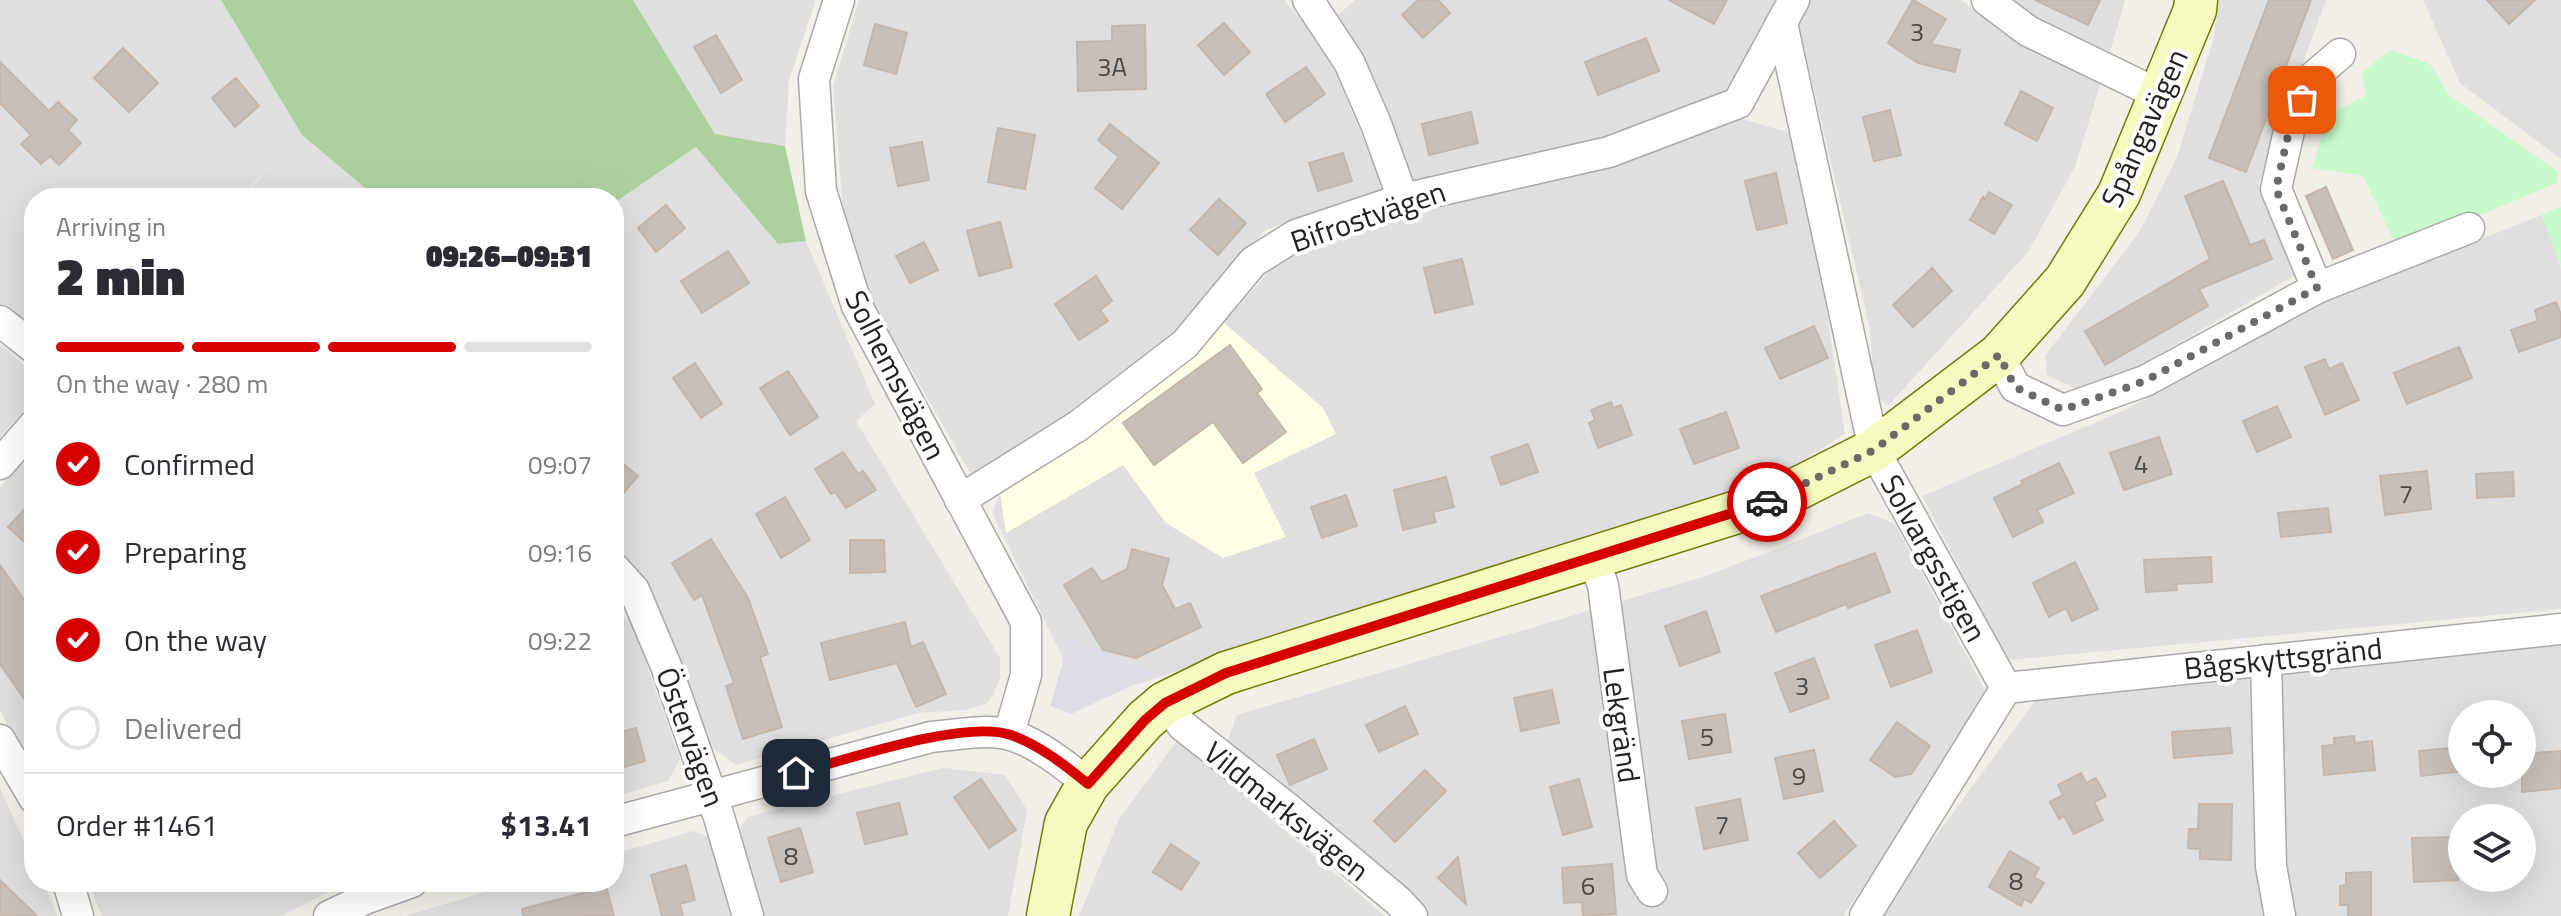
<!DOCTYPE html>
<html lang="en">
<head>
<meta charset="utf-8">
<style>
  body { margin:0; font-family:"Titillium Web",sans-serif; background:#f7f7f7; color:#2b2b33; height:100vh; display:flex; flex-direction:column; font-size:30px; white-space:nowrap }
  * { box-sizing:border-box; margin:0 }
  p { font-size:26px; color:#7c7c81 }
  .icon { flex:none; width:44px; height:44px; fill:none; stroke:currentColor; stroke-width:2; stroke-linecap:round; stroke-linejoin:round }
  .map { position:relative; flex:1; overflow:hidden }
  .drawer { position:absolute; left:24px; top:188px; width:600px; height:704px; display:flex; flex-direction:column; background:#fff; border-radius:32px; box-shadow:0 8px 32px #0002 }
  .drawer>* { flex:none }
  .tools { position:absolute; left:2448px; top:700px; display:grid; gap:16px }
  .tools a { display:grid; place-items:center; width:88px; height:88px; border-radius:50%; background:#fff; box-shadow:0 8px 32px #0002; font-size:40px }
  .pin { position:absolute; display:grid; place-items:center; width:68px; height:68px; color:#fff; margin:-34px; border-radius:16px; box-shadow:0 4px 12px #0006 }
  .courier { position:absolute; display:grid; place-items:center; width:80px; height:80px; margin:-40px; border:6px solid #d40000; border-radius:50%; background:#fff; color:#222; box-shadow:0 2px 10px #0007 }
  .overview em { font-style:normal; font-weight:800 }
  .overview div { display:flex; flex-direction:column-reverse }
  .overview { display:flex; align-items:center; justify-content:space-between; height:136px; padding:0 32px }
  h1 { font-size:52px; font-weight:800; line-height:60px }
  .bar { display:grid; grid-template-columns:repeat(4,1fr); gap:12px 8px; align-content:center; height:96px; padding:0 32px }
  .bar i { height:10px; border-radius:6px; background:#e1e1e2 }
  .bar .current { background:#d40000 }
  .bar p { grid-column:span 4 }
  .line { display:flex; align-items:center; gap:20px; padding:0 32px; border-top:2px solid #e1e1e2 }
  .line div { flex:1 }
  ol { padding:0 32px; list-style:none }
  li { display:flex; align-items:center; gap:24px; height:88px }
  li p { margin-inline-start:auto }
  li .icon { padding:8px; border-radius:50%; background:#d40000; color:#fff; stroke-width:4 }
  li:last-child { color:#7c7c81 }
  li i { width:44px; height:44px; border:4px solid #e1e1e2; border-radius:50% }
  .map>svg:first-child { display:block }
</style>
</head>
<body>
<div class="map">
<svg width="2561" height="916" viewBox="0 0 2561 916">
  <rect width="100%" height="100%" fill="#f2efe9"/>
  <g fill="#e0dfdf" fill-rule="evenodd">
    <path d="M0,0h221l81,135 75,63h-128l-1,-6 26,-29 -34,35h-206v135l-34,-24z"/>
    <path d="M633,0h183l-27,80 -4,66 -70,-12z"/>
    <path d="M859,0h425l40,46 61,144 -120,40 -78,96 -209,161 -112,-197 -22,-69 -11,-135z"/>
    <path d="M1355,0h424l-48,96 -119,44 -192,47 -15,-5 -69,-165z"/>
    <path d="M1808,0h153l32,25 108,57 -26,85 -47,85 -140,154 -14,-13 -4,-64 -72,-308z"/>
    <path d="M1998,0h127l-17,59z"/>
    <path d="M2219,0h107l-68,185 39,89 -192,112 -26,5 -32,-16 -2,-19 95,-125 37,-74 37,-120z"/>
    <path d="M2423,0h138v159l-101,-76z"/>
    <path d="M1739,118l62,18 44,298 -63,39 -647,212 -71,-24 -72,-149 7,-16 221,-169 70,-79 65,-23 272,-62z"/>
    <path d="M696,147l82,97 28,-3 69,163 -19,17 144,237v22l-12,23 -22,7 -48,3 -182,52 -25,-18 -65,-161 -32,-35v-348z"/>
    <path d="M2542,215l19,53v341l-554,51 -85,-164 203,-86 175,-99z"/>
    <path d="M0,344l34,30v25l-34,38z"/>
    <path d="M34,450v324l-34,-64v-223z"/>
    <path d="M1869,513l26,11 96,177 -148,215h-421l-196,-171 11,-30 469,-139z"/>
    <path d="M614,604l19,22 47,133 -12,22 -54,16z"/>
    <path d="M2561,644v272h-274l-7,-245zM2462,714h60v60h-60zM2462,818h60v60h-60z"/>
    <path d="M2249,678l14,238h-386l164,-223z"/>
    <path d="M1179,738l100,88 106,90h-306l41,-99z"/>
    <path d="M943,768l62,7 22,35 -19,106h-248l-23,-81 10,-18z"/>
    <path d="M0,788l34,75v19h9l15,34h-58z"/>
    <path d="M693,831l23,9 22,76h-333l113,-34h96v-28z"/>
    <path d="M88,882h260l-67,34h-179z"/>
  </g>
  <path fill="#ffffe5" d="M1222,321l101,87 13,26 -82,39 32,64 -63,21 -57,-35 -43,-58 -117,68 -6,-41z"/>
  <path fill="#add19e" d="M221,0h412l82,134 70,12 21,95 -28,3 -82,-97 -82,56v-5h-237l-75,-63z"/>
  <g fill="#c8facc">
    <path d="M2391,50l39,14 19,31 108,76v12l-159,66 -35,-73 -51,-8 16,-52 38,-21 -4,-23z"/>
    <path d="M2561,206v62l-19,-53z"/>
  </g>
  <path fill="#dddde8" d="M1070,638l87,36 -86,40 -21,-8z"/>
  <g fill="#c7bfb8" stroke="#c4b6ab" stroke-width="2">
    <path d="M1418,0h20l12,13 -27,25 -21,-23z"/>
    <path d="M1669,0h58l-13,24z"/>
    <path d="M1913,0l33,19 -15,25 29,6 -5,22 -37,-9 -30,-20z"/>
    <path d="M2035,0h65l-12,25z"/>
    <path d="M2269,0h42l-65,172 -37,-14z"/>
    <path d="M2487,0h48l-26,24z"/>
    <path d="M1224,23l26,29 -26,23 -26,-30z"/>
    <path d="M875,24l32,9 -11,41 -32,-9z"/>
    <path d="M1145,25l1,64 -68,2 -1,-49 35,-1v-15z"/>
    <path d="M716,35l26,45 -21,13 -27,-46z"/>
    <path d="M1646,38l13,33 -61,24 -13,-33z"/>
    <path d="M123,48l35,35 -29,29 -35,-34z"/>
    <path d="M0,62l49,49 9,-9 19,18 -9,10 13,13 -22,22 -9,-9 -9,8 -20,-20 10,-9 -31,-32z"/>
    <path d="M1306,67l19,27 -40,28 -19,-28z"/>
    <path d="M236,78l23,28 -24,21 -23,-29z"/>
    <path d="M2021,91l32,17 -16,33 -32,-17z"/>
    <path d="M1890,110l11,45 -27,6 -11,-44z"/>
    <path d="M1471,112l7,31 -49,12 -7,-31z"/>
    <path d="M1110,124l49,39 -37,46 -27,-21 24,-31 -21,-17z"/>
    <path d="M998,128l37,7 -10,54 -37,-7z"/>
    <path d="M922,142l7,38 -31,6 -8,-38z"/>
    <path d="M1343,153l9,28 -34,10 -9,-28z"/>
    <path d="M1776,173l11,50 -30,7 -12,-49z"/>
    <path d="M2223,181l27,64 14,-5 8,19 -73,30 9,17 -103,59 -20,-34 125,-72 -25,-63z"/>
    <path d="M2326,187l27,63 -20,9 -27,-63z"/>
    <path d="M1989,192l23,13 -18,29 -24,-14 13,-23 2,2z"/>
    <path d="M1219,199l27,24 -28,32 -28,-25z"/>
    <path d="M666,205l19,23 -29,24 -18,-24z"/>
    <path d="M1000,222l12,45 -33,9 -12,-45z"/>
    <path d="M924,242l14,28 -28,13 -14,-27z"/>
    <path d="M728,251l21,32 -47,30 -21,-32z"/>
    <path d="M1462,259l11,45 -38,9 -11,-45z"/>
    <path d="M1932,268l20,23 -39,36 -20,-22z"/>
    <path d="M1096,276l16,25 -12,9 8,11 -29,19 -24,-36z"/>
    <path d="M2556,302l5,13v22l-42,15 -8,-22 27,-9 -3,-11z"/>
    <path d="M1814,326l14,32 -48,21 -15,-31z"/>
    <path d="M1230,345l32,44 -5,4 29,39 -43,31 -30,-41 -59,43 -31,-42z"/>
    <path d="M2459,347l13,31 -65,26 -13,-31z"/>
    <path d="M2325,359l4,10 13,-6 17,37 -34,15 -20,-48z"/>
    <path d="M695,363l27,41 -21,14 -28,-40z"/>
    <path d="M788,371l30,46 -28,18 -30,-47z"/>
    <path d="M1611,402l2,6 8,-3 11,30 -34,13 -9,-25 6,-3 -4,-10z"/>
    <path d="M2277,406l14,31 -34,15 -14,-31z"/>
    <path d="M1726,412l13,36 -45,16 -14,-35z"/>
    <path d="M2159,437l13,37 -48,16 -14,-37z"/>
    <path d="M1528,444l10,28 -37,13 -10,-28z"/>
    <path d="M843,452l15,22 5,-3 13,19 -30,18 -11,-16 -4,2 -16,-25z"/>
    <path d="M614,456l24,20 -24,28z"/>
    <path d="M2059,463l15,30 -37,17 6,12 -30,15 -19,-39 29,-14 -2,-3z"/>
    <path d="M2427,471l4,38 -46,6 -5,-39z"/>
    <path d="M2513,472l1,24 -37,2 -1,-24z"/>
    <path d="M1446,477l8,30 -21,5 3,10 -33,8 -9,-40z"/>
    <path d="M1346,495l11,31 -35,12 -11,-31z"/>
    <path d="M785,497l25,43 -29,18 -25,-44z"/>
    <path d="M34,499v52l-26,-24z"/>
    <path d="M2328,508l3,24 -50,5 -3,-24z"/>
    <path d="M711,539l37,59 20,56 -8,3 22,70 -39,12 -17,-53 8,-3 -32,-88 -8,5 -22,-37z"/>
    <path d="M850,540h34l1,32 -35,1z"/>
    <path d="M1132,549l37,10 -7,26 13,24 15,-6 11,24 -65,31 -33,-8 -39,-65 28,-17 10,14 25,-13z"/>
    <path d="M1875,553l15,39 -42,16 -2,-4 -70,28 -15,-36z"/>
    <path d="M2211,557l1,25 -36,2 1,6 -31,2 -2,-32z"/>
    <path d="M2075,562l23,47 -26,12 -6,-13 -17,9 -16,-34z"/>
    <path d="M0,565l34,49v99l-34,-49z"/>
    <path d="M1706,611l14,41 -40,14 -15,-40z"/>
    <path d="M905,622l6,25 12,-5 23,52 -30,13 -19,-44 -67,17 -9,-37z"/>
    <path d="M1917,630l15,42 -41,15 -16,-42z"/>
    <path d="M1814,658l15,40 -39,14 -15,-39z"/>
    <path d="M1552,690l7,33 -38,8 -7,-33z"/>
    <path d="M1405,706l13,28 -39,18 -13,-27z"/>
    <path d="M1725,714l6,38 -42,7 -7,-38z"/>
    <path d="M1897,722l33,24 -19,28 -16,3 -25,-17z"/>
    <path d="M636,728l9,33 -31,9v-36z"/>
    <path d="M2230,728l2,25 -58,5 -2,-26z"/>
    <path d="M2354,736l1,7 17,-2 3,29 -51,5 -2,-29 12,-1v-7z"/>
    <path d="M1314,739l13,30 -37,16 -13,-30z"/>
    <path d="M2462,747v24l-41,5 -2,-25z"/>
    <path d="M1814,750l9,41 -39,8 -9,-41z"/>
    <path d="M2561,751v37l-39,4v-38z"/>
    <path d="M1425,770l21,21 -51,51 -21,-21z"/>
    <path d="M2081,773l5,10 10,-5 10,18 -12,6 9,18 -29,14 -10,-18 -5,3 -9,-17 13,-7 -5,-10z"/>
    <path d="M981,779l35,51 -27,18 -35,-51z"/>
    <path d="M1579,779l13,48 -29,8 -13,-48z"/>
    <path d="M1740,799l8,41 -44,9 -8,-41z"/>
    <path d="M899,803l8,31 -42,10 -8,-31z"/>
    <path d="M2199,804h33l-1,56 -31,-1v-10l-12,-1 1,-19h9z"/>
    <path d="M1834,821l22,25 -36,32 -22,-25z"/>
    <path d="M800,828l13,44 -32,10 -13,-44z"/>
    <path d="M2456,837l2,43 -44,2 -2,-44z"/>
    <path d="M1171,844l28,19 -18,27 -28,-18z"/>
    <path d="M2010,851l29,17 -5,9 10,6 -13,20 -7,-4 -3,7 -32,-19z"/>
    <path d="M1458,857l8,47 -28,-26z"/>
    <path d="M1612,864l4,50 -33,2 -1,-14 -18,1 -2,-35z"/>
    <path d="M686,865l9,35 -15,4 3,12h-21l-11,-41z"/>
    <path d="M2371,872v44h-23v-11h-8v-19l6,-1v-12z"/>
    <path d="M0,880l37,36h-37z"/>
    <path d="M606,887l8,29h-91l-1,-7z"/>
  </g>
  <g fill="none" stroke-linecap="round" stroke-linejoin="round">
    <defs>
      <g id="street">
        <path d="M839,0l-25,79 7,112 36,115 169,316v53l-17,59"/>
        <path d="M1308,0l41,62 27,62 27,75"/>
        <path d="M1987,0l41,31 132,64"/>
        <path d="M1782,23l92,427 132,238"/>
        <path d="M2317,288l152,-60"/>
        <path d="M0,321l34,27"/>
        <path d="M1999,355l16,32 48,23 82,-29 172,-93 -41,-99 15,-67 22,-45 27,-23"/>
        <path d="M0,464l34,-39"/>
        <path d="M960,500l118,-74 107,-82 68,-82 43,-27 107,-36 206,-47 129,-49 56,-103"/>
        <path d="M1593,558l10,27 39,290 10,16"/>
        <path d="M614,568l20,22 32,76 53,151 29,99"/>
        <path d="M2266,660l5,206 9,50"/>
        <path d="M2006,688l555,-59"/>
        <path d="M1165,703l18,23 103,81 112,94 14,15"/>
        <path d="M0,740l34,58"/>
        <path d="M614,822l317,-85c25,-2 52,-8 76,-3 26,6 61,33 81,50"/>
        <path d="M68,882l10,34"/>
        <path d="M329,916l36,-17 47,-17"/>
        <path d="M1865,916l141,-228"/>
      </g>
      <path id="secondary" d="M1048,916l18,-93 22,-39 57,-64 20,-17 61,-30 549,-173 99,-50 125,-95 66,-74 54,-87 76,-184 1,-10"/>
    </defs>
    <use href="#street" stroke="#a9a9a9" stroke-width="33"/>
    <use href="#secondary" stroke="#707d05" stroke-width="45"/>
    <use href="#street" stroke="#fff" stroke-width="30"/>
    <use href="#secondary" stroke="#f7fabf" stroke-width="42"/>
  </g>
  <g fill="none" stroke-linecap="round" stroke-linejoin="round">
    <path stroke="#6b6a68" stroke-width="8" stroke-dasharray="0 14.4" d="M1767,502l107,-52 125,-95 16,32 48,23 82,-29 172,-93 -41,-99 15,-67 11,-22"/>
    <path stroke="#d40000" stroke-width="10" d="M796,773c50,-13 168,-54 215,-38 28,10 54,30 77,49l57,-64 20,-17 61,-30 541,-171"/>
  </g>
  <g text-anchor="middle" dominant-baseline="central" stroke-width="8" stroke-linejoin="round" paint-order="stroke">
    <g font-size="26" fill="#4b4948">
      <text x="1917" y="31">3</text>
      <text x="1112" y="66">3A</text>
      <text x="2141" y="463">4</text>
      <text x="2406" y="493">7</text>
      <text x="1802" y="685">3</text>
      <text x="1707" y="736">5</text>
      <text x="1799" y="775">9</text>
      <text x="1722" y="824">7</text>
      <text x="791" y="855">8</text>
      <text x="2016" y="880">8</text>
      <text x="1588" y="885">6</text>
    </g>
    <g font-size="30" fill="#222" stroke="#fff">
      <text transform="translate(2144 128) rotate(-66)">Spångavägen</text>
      <text transform="translate(1368 216) rotate(-19)">Bifrostvägen</text>
      <text transform="translate(896 375) rotate(63)">Solhemsvägen</text>
      <text transform="translate(1934 558) rotate(61)">Solvargsstigen</text>
      <text transform="translate(2283 658) rotate(-6)">Bågskyttsgränd</text>
      <text transform="translate(1622 725) rotate(82)">Lekgränd</text>
      <text transform="translate(691 737) rotate(70)">Östervägen</text>
      <text transform="translate(1287 811) rotate(39)">Vildmarksvägen</text>
    </g>
  </g>
</svg>
<div class="tools">
<a><svg class="icon" aria-label="locate" viewBox="0 0 24 24"><circle cx="12" cy="12" r="6"/><path d="M12 2v4M12 18v4M2 12h4M18 12h4"/></svg></a>
<a><svg class="icon" aria-label="layers" viewBox="0 0 24 24"><path d="M12 4l9 5-9 5-9-5zM3 14l9 5 9-5"/></svg></a>
</div>
<div class="pin" style="left:2302px;top:100px;background:#ea580c"><svg class="icon" aria-label="bag" viewBox="0 0 24 24"><path d="M5 8h14l-1 12H6zM9 8a3 3 0 0 1 6 0"/></svg></div>
<div class="pin" style="left:796px;top:773px;background:#1f2937"><svg class="icon" aria-label="home" viewBox="0 0 24 24"><path d="M3 11l9-7 9 7M6 9v11h12V9"/></svg></div>
<div class="courier" style="left:1767px;top:502px"><svg class="icon" aria-label="car" viewBox="0 0 24 24"><path d="M5 17H2v-5l4-1 3-4h7l3 4 3 1v5h-3M9 17h6M6 11h13"/><circle cx="7" cy="17" r="2"/><circle cx="17" cy="17" r="2"/></svg></div>
<section class="drawer">
<div class="overview"><div><h1>2 min</h1><p>Arriving in</p></div><em>09:26–09:31</em></div>
<div class="bar"><i class="current"></i><i class="current"></i><i class="current"></i><i></i><p>On the way · 280 m</p></div>
<ol>
<li><svg class="icon" aria-label="check" viewBox="0 0 24 24"><path d="M5 12l5 5 9-10"/></svg>Confirmed<p>09:07</p></li>
<li><svg class="icon" aria-label="check" viewBox="0 0 24 24"><path d="M5 12l5 5 9-10"/></svg>Preparing<p>09:16</p></li>
<li><svg class="icon" aria-label="check" viewBox="0 0 24 24"><path d="M5 12l5 5 9-10"/></svg>On the way<p>09:22</p></li>
<li><i></i>Delivered</li>
</ol>
<div class="line" style="height:104px"><div>Order #1461</div><b>$13.41</b></div>
</section>
</div>
</body>
</html>
